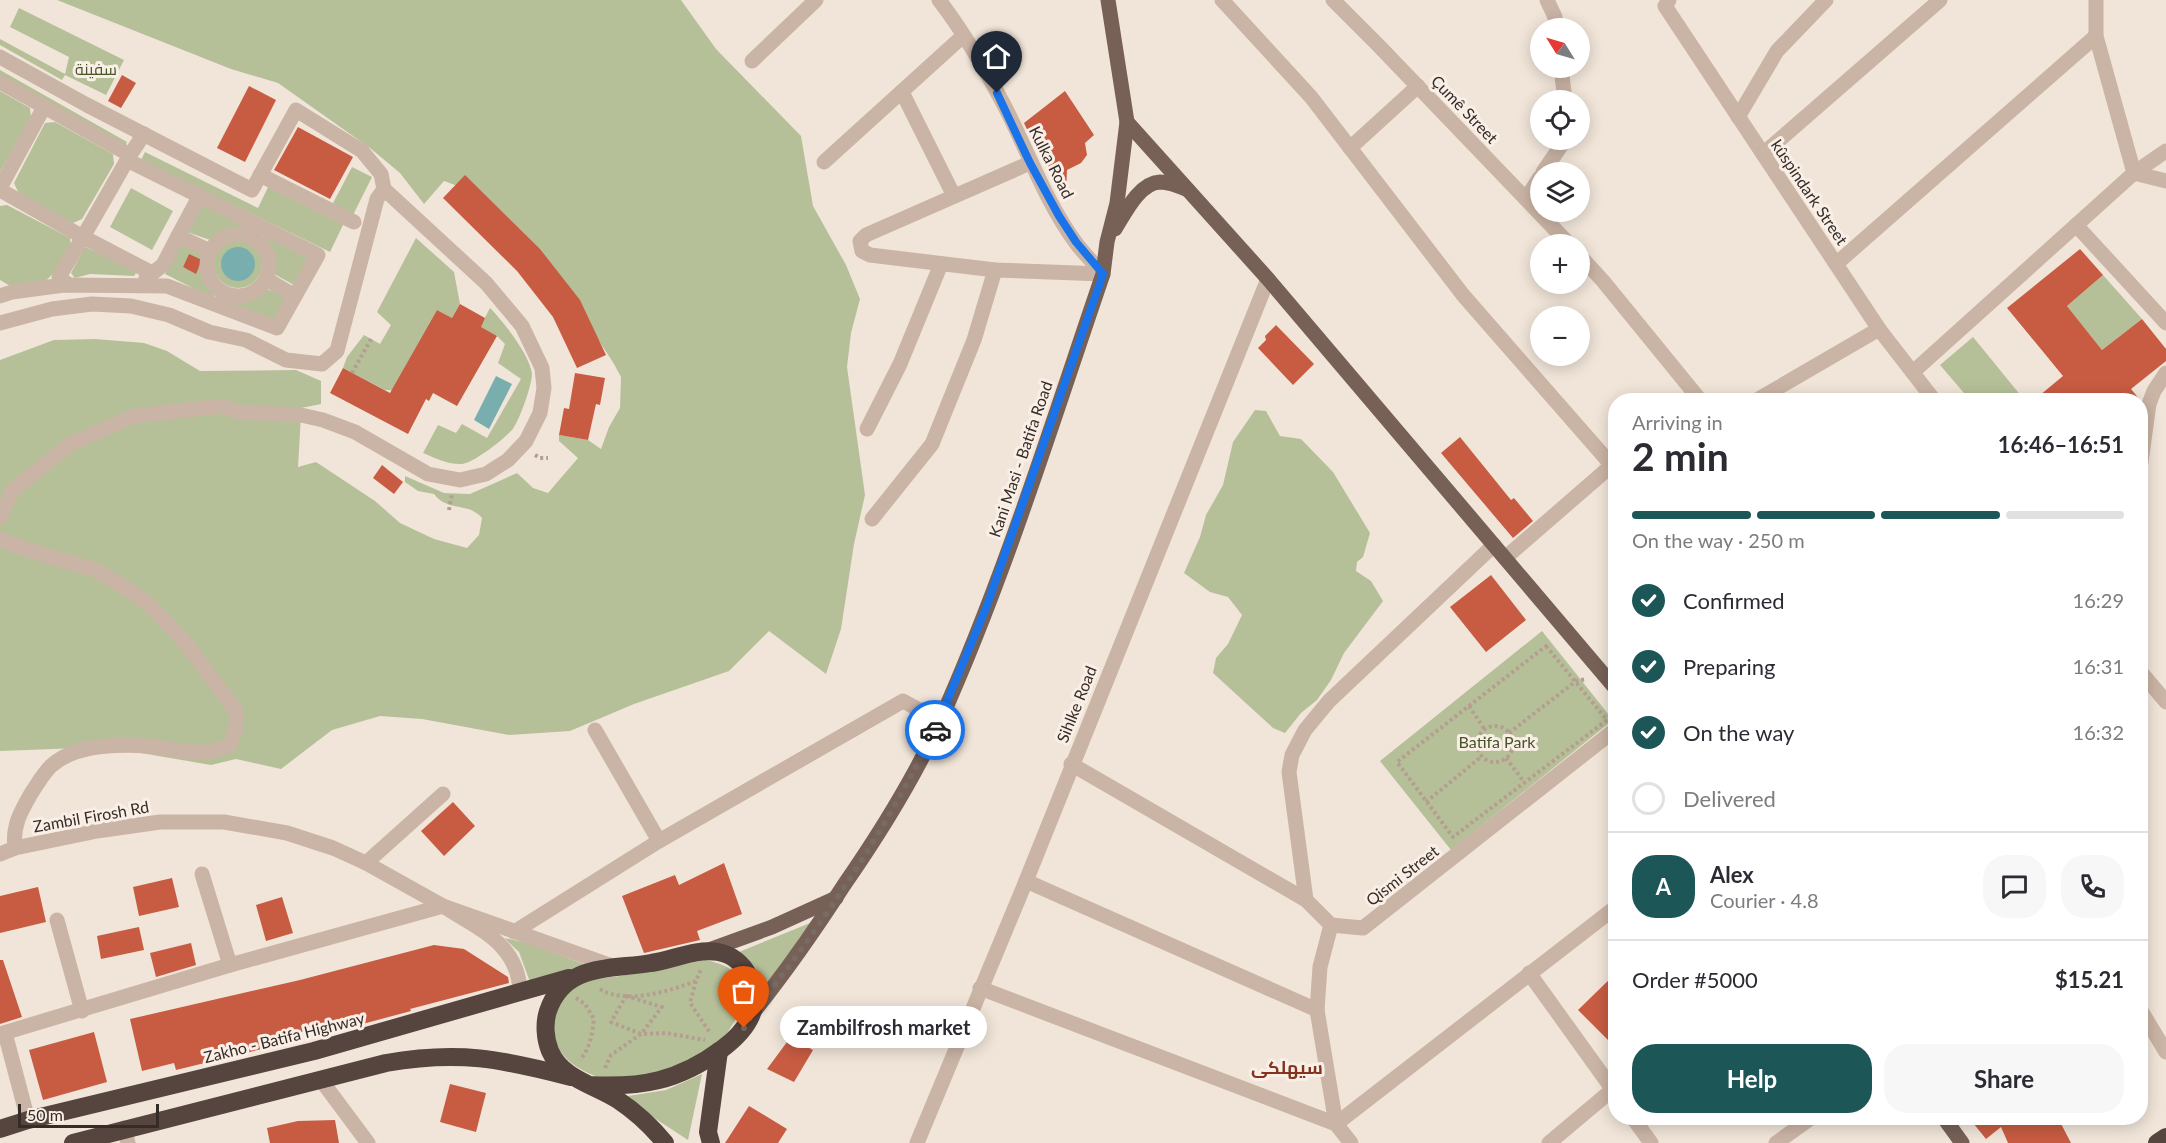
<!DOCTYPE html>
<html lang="en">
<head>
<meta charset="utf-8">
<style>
  body { margin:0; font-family:Lato,Cairo,sans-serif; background:#f7f7f7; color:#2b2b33; height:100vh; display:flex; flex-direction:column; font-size:22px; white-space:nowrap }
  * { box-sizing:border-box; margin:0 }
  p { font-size:20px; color:#7c7c81 }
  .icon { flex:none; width:33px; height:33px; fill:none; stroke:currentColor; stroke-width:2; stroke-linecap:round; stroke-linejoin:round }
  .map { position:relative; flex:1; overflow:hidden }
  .side { position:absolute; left:1608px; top:393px; width:540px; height:732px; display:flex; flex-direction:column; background:#fff; border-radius:24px; box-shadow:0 3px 15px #0003 }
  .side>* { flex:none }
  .needle { width:39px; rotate:307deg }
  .buttons { position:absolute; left:1530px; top:18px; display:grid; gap:12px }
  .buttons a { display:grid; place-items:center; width:60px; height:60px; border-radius:50%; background:#fff; box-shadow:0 3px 15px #0003; font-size:30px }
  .scale { position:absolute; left:18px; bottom:15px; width:141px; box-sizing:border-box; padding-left:6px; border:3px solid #352b27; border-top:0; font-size:16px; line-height:21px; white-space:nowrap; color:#352b27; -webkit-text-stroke:4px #f9efe6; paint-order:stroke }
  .pin { position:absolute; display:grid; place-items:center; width:51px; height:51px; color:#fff; margin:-62px -26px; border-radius:50% 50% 50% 0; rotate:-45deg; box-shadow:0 0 6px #0007 }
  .pin .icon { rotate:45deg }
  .courier { position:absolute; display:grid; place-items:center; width:60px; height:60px; margin:-30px; border:4px solid #1a73e8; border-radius:50%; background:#fff; color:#222; box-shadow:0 2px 8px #0007 }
  .bubble { position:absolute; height:42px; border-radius:21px; background:#fff; box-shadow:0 3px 15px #0003; font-size:20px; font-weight:700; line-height:42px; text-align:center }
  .headline em { font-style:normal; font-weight:700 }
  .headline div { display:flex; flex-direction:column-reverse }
  .headline { display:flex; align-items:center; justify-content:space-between; height:102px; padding:0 24px }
  h1 { font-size:39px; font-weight:700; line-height:45px }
  .bar { display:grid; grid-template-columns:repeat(4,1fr); gap:9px 6px; align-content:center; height:72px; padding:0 24px }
  .bar i { height:8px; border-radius:4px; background:#e1e1e2 }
  .bar .on { background:#1c5657 }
  .bar p { grid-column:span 4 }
  .line { display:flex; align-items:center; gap:15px; padding:0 24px; border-top:2px solid #e1e1e2 }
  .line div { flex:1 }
  .round { display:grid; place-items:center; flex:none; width:63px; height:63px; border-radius:24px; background:#f7f7f7 }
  ol { padding:0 24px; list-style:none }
  li { display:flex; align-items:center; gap:18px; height:66px }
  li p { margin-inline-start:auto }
  li .icon { padding:6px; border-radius:50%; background:#1c5657; color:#fff; stroke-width:4 }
  li:last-child { color:#7c7c81 }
  li i { width:33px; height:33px; border:3px solid #e1e1e2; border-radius:50% }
  .primary-button { display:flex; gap:12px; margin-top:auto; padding:12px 24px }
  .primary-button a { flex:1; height:69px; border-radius:24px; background:#1c5657; color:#fff; font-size:24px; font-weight:700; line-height:69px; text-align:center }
  .primary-button a+a { background:#f7f7f7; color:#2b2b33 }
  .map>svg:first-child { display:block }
</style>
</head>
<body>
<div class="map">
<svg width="2166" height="1143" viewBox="0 0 2166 1143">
  <rect width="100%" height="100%" fill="#f1e5d9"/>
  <g fill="#b5c099">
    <path d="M57,0h624l35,49 85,87 12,70 33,59 14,34 -9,34 -4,34 18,128 -11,49 -13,85 -15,45 -57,-43 -40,40 -95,33 -64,27 -61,4 -87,-16 -42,-3 -48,14 -51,39 -45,-10 -25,6 -105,-18 -106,4v-391l54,-20 41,-1 49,4 23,8 33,20 96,-1 25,11v23l-25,5 5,6 -3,52 18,-5 59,39 25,22 34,16 33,9 12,-13 3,-17c-15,-17 -33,-5 -48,-24l-16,-3 -13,-9v-6l39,17 26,1 47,-21 16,15 15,5 30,-35 -19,-17v-6l29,5 13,9 8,-22 11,-19 1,-31 -7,-13 -42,-65 -109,-111 -19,-7 -20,23 -24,-31 -30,-25 -92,-65 -47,-14z"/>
    <path d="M19,8l105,52 -18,35 -41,-20 -3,5 -62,-35v-6l65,35 4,-17 -59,-30z"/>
    <path d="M0,70l127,72 -3,5 -124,-69z"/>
    <path d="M0,91l30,17 1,10 -31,54z"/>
    <path d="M55,122l58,32 1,10 -32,55 -9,4 -54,-29 -5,-11 31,-60z"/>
    <path d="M145,152l113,56 11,-23 75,38 -14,29 -189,-92z"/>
    <path d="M352,167l20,10 -20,40 -21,-10z"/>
    <path d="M131,188l42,23 -21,39 -42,-23z"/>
    <path d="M201,204l47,22 -2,3 -15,-1 -21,12 -23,-8z"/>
    <path d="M7,205l63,33 1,7 -14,24 -11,12 -34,6 -12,-7v-74z"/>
    <path d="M268,236l38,19 3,5 -15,25 -20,-11 1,-15 -11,-22z"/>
    <path d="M416,238l38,34 6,32 -8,14 -15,-8 -33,59 8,22 -27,-1 -42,-22 4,-11 17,-22 16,9 11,-19 -14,-13z"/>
    <circle cx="238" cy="264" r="24"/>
    <path d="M181,245l22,10 -1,6 -13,-6 -6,12 13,6 3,-7 17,27 -3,5 -48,-24z"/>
    <path d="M85,247l48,22 3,4 -2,3 -44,-2 -15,4 -4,-5z"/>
    <path d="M2103,275l39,44 -40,31 -35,-44z"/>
    <path d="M267,289l22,9 -14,23 -49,-19 2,-2h23z"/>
    <path d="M490,308c13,13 40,47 42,66 0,11 -13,48 -20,56 -8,9 -38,33 -50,34 -14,1 -27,-6 -39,-11l15,-28 18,8 6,-9 25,14 34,-59 -23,-16 7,-19 -8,-8 -17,-9z"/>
    <path d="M1973,337l49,60 -4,3h-48l-30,-35z"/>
    <path d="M1255,410l11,1 14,25 21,3 32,33 37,61 -7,24 -6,5 -1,9 15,10 12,20 -39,52 -13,27 -14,20 -16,13 -16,20 -12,-5 -60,-55 3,-15 12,-14 14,-29 -14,-18 -18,-5 -26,-19 16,-36 6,-22 17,-30 10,-43z"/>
    <path d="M1542,631l71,89 -162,130 -71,-89z"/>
    <path d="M810,923l-46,67 -9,-23 -16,-15z"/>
    <path d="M504,938l24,5 58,22 -56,17 -11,-30z"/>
    <path d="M706,960c25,6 30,10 39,35 -6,18 -12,34 -27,47 -25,21 -88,45 -120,35 -51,-17 -68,-68 -14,-95 10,-5 25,-4 36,-6 29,-4 57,-11 86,-16z"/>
    <path d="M702,1074l-14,66 -66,-43 44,-7z"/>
  </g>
  <g fill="#78afae">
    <circle cx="238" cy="264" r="17"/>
    <path d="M496,376l16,8 -23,45 -15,-9z"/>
  </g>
  <g fill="#c75c42">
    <path d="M122,75l14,8 -15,25 -13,-7z"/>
    <path d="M249,86l27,14 -31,62 -28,-14z"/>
    <path d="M1065,91l29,44 -9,8 2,12 -6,8 -14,7 -1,22 -30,-44 -12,-25z"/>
    <path d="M298,127l55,30 -23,42 -56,-29z"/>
    <path d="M465,175l75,74 40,51 26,55 -29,13 -24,-51 -36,-46 -74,-73z"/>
    <path d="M2080,249l23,26 -36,31 35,44 40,-31 24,30v12l-35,28 9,11h-106l29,-24 -56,-68z"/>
    <path d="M189,254l13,6 -6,14 -13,-7z"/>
    <path d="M460,304l25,14 -4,9 16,9 -40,70 -24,-13 -4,8 -3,-2 -18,35 -78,-41 13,-25 47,25 47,-83 15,8z"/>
    <path d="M1276,325l38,39 -21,21 -35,-37 8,-8 -1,-4z"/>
    <path d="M575,373l30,5 -5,27 -4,-1 -8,36 -29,-5 5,-27 5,1z"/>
    <path d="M1460,437l51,63 3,-2 19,23 -20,17 -72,-85z"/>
    <path d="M382,465l21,17 -9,12 -21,-16z"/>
    <path d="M1491,575l35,45 -40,32 -36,-45z"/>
    <path d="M453,802l22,24 -31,30 -23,-25z"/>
    <path d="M724,863l18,51 -45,17 3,9 -56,13 -22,-57 53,-21 4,10z"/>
    <path d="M172,878l7,29 -40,9 -6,-29z"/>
    <path d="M38,887l8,35 -46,11v-37z"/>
    <path d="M282,897l11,36 -27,8 -10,-36z"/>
    <path d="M139,927l5,23 -43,9 -4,-23z"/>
    <path d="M191,943l5,22 -40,12 -6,-24z"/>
    <path d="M434,945l30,4 44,28 1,6 -99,26 1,2 -97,26 -2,-7 -32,7 2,7 -106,26 -2,-7 -32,8 -12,-52 170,-39z"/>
    <path d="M0,960h3l19,57 -22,7z"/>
    <path d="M1616,973v75l-38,-38z"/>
    <path d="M94,1032l13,50 -64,18 -14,-50z"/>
    <path d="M790,1038l23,12 -19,32 -27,-13z"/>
    <path d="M450,1084l36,9 -10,39 -36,-10z"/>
    <path d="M749,1106l38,23 -9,14h-53z"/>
    <path d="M1969,1118h89l13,25h-63l-7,-16 -15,12z"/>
    <path d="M335,1120l4,23h-69l-3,-15 31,-7z"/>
  </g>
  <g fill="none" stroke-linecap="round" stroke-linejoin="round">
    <g stroke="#b59e90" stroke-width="4" stroke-dasharray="3 3" stroke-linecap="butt">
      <path d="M352,373l19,-34"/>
      <path d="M535,455l5,3h8"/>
      <path d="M449,510l3,-17"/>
      <path d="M1546,646l61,74 -154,117 -56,-75z"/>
      <path d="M1469,706l16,24"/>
      <circle cx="1495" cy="744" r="18"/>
      <path d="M1509,733l67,-52 11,-2"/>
      <path d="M1506,758l18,24"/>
      <path d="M1426,802l55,-45"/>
      <path d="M696,981l-6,22 21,31"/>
      <path d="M600,989c25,16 70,2 96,-8l5,-12"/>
      <path d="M626,996l36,11 -21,27 -30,-12z"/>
      <path d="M576,998l9,6 9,15c-2,15 -4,30 -14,41"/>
      <path d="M605,1068l6,-13 30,-21 25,-1 39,7"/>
    </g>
    <g stroke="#cab4a5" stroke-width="15">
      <path d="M939,0c23,30 47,71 65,105 24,46 41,96 72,138 8,11 18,20 27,31"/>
      <path d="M1222,0l89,97 152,198 153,175"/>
      <path d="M1333,0l46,46 190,198"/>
      <path d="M1547,0l8,17 1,11"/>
      <path d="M1669,0l-4,6 214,323 55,71"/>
      <path d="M2096,0v36l38,137 32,8"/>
      <path d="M0,57l87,48 165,85 44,-80 66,41 19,23 3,15 102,94 36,43 20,42 2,20 -4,25 -14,28 -18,19 -22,14 -26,6 -32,-6 -73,-42 -32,-12 -22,-5 -63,-3 -17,-6 -87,10 -64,28 -58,47 -12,26"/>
      <path d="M752,61l64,-61"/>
      <path d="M1561,68l4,32"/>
      <path d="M0,82l130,73 14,-21"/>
      <path d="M902,92l52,104"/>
      <path d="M1738,117l39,-66 49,-51"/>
      <path d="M1350,148l68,-62"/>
      <path d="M1763,154l177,-154"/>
      <path d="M130,155l-47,82 69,36"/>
      <path d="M824,162l139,-126"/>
      <path d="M1030,163l-164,72 -6,6 2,10 8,4 125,15 108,4"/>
      <path d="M1543,172l22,-32"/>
      <path d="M260,175l94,47"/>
      <path d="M0,188l44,-81"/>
      <path d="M0,190l83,47 -24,40 10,8"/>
      <path d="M200,195l-22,41 32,15"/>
      <path d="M1526,199l14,-22"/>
      <path d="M2076,225l90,98"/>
      <circle cx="238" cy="265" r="31"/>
      <path d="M1580,256l23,25 97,119"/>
      <path d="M1836,264l260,-228"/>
      <path d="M146,278l17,-13 15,-29"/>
      <path d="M266,279l29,17"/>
      <path d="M0,296l12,-4 52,-7 103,1 110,42 41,-73 -191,-95"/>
      <path d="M0,323l52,-14 40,-5 39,2 38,9 40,17 37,8 40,20 36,4 15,-13 40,-152 7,-10"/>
      <path d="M1913,372l221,-199 32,-22"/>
      <path d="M1757,400l122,-71"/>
      <path d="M867,429l33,-65 41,-100"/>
      <path d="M2140,469l9,-65 5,-13 12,-18"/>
      <path d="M872,519l60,-75 42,-104 21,-70"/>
      <path d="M0,539l28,11 68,20 33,20 22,16 37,40 48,65v17l-6,17c-29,14 -52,4 -82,1 -30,-2 -73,-2 -97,20 -8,8 -13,17 -19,26 -11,19 -20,34 -17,56"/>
      <path d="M1505,558l106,-92"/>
      <path d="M2140,671l26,31"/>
      <path d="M595,730l64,111"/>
      <path d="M1071,764l235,136 25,25 32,3 253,-199"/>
      <path d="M0,854l15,-6 82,-17 63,-9h64l63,11 46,15 33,15 77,43 172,61"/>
      <path d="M366,863l77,-69"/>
      <path d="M202,874l28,91"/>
      <path d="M1026,881l291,129"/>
      <path d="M1306,900l-17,-128 3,-17 13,-25 24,-29 165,-156"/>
      <path d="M57,920l25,91"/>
      <path d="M1331,925l-11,42 -3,43 19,114 15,19"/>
      <path d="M514,932l145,-91 244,-140 37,20"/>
      <path d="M1529,973l87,121"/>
      <path d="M980,988l356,136 280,-217"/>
      <path d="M2140,1009l26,43"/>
      <path d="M5,1033l23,87"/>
      <path d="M0,1034l230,-69 213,-59c37,24 76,38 77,87"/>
      <path d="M321,1080l47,63"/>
      <path d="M1633,1118l18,25"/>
      <path d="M124,1128l4,15"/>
      <path d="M917,1143l109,-262 242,-602"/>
      <path d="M1549,1143l63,-53"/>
      <path d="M1776,1143l35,-25"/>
    </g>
    <g stroke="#776157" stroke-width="15">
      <path d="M1127,122l141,157 348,410"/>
      <path d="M1115,229c10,-16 24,-46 45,-47 9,0 19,4 28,8"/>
      <path d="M706,951l66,-24 64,-29"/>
      <path d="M752,1014c33,-41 63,-84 92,-129 36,-52 70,-106 96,-164 65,-145 112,-298 163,-447l4,-32 10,-39 10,-81 -19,-122"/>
      <path d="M1944,1118l18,25"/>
    </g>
    <g stroke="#56443e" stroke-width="18">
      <path d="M589,1085c52,3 90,-4 133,-36 12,-9 23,-19 29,-33 11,-26 -5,-59 -33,-64 -22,-4 -45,8 -67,11 -41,7 -87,0 -103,48 -4,12 -3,28 2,40 12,28 45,34 68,49 18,12 34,27 47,43"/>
      <path d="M0,1129l28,-9 286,-69 255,-73"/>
      <path d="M73,1143l313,-80c73,-13 115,-4 185,14"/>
      <path d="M711,1143l-3,-11 11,-81"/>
      <path d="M2157,1143l9,-6"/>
    </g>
  </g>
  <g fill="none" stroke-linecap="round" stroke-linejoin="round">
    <path stroke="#776c65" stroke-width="6" stroke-dasharray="0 10.8" d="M744,1028l8,-14c70,-88 133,-183 183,-284"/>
    <path stroke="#1a73e8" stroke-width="8" d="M935,730l51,-122 117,-334 -27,-32 -17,-26 -29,-53 -33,-70"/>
  </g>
  <g text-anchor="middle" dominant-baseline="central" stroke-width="6" stroke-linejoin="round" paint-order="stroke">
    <g font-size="16" fill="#46542a" stroke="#f9efe6">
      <text x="96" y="68">سفينة</text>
      <text x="1497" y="741">Batifa Park</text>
    </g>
    <g font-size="16" fill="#352b27" stroke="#f9efe6">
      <text transform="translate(1465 109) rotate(46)">Çumê Street</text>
      <text transform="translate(1052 162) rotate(63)">Kulka Road</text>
      <text transform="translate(1810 192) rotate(56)">kûspindark Street</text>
      <text transform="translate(1020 459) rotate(-71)">Kani Masi - Batifa Road</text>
      <text transform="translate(1076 704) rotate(-68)">Sihlke Road</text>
      <text transform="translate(91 816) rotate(-10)">Zambil Firosh Rd</text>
      <text transform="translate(1402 875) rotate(-38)">Qismi Street</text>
      <text transform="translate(284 1037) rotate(-14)">Zakho - Batifa Highway</text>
    </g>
    <g font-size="18" font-weight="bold" fill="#85331f" stroke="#f9efe6">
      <text x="1287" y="1067">سيهلكى</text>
    </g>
  </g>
</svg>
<div class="buttons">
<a><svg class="needle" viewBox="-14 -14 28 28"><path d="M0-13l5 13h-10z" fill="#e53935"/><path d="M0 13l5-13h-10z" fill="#7c7c81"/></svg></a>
<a><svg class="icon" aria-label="locate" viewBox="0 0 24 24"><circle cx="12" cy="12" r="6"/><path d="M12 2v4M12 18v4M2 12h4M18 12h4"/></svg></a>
<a><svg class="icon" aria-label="layers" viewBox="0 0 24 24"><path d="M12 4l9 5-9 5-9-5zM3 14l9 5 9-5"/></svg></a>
<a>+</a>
<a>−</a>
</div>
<div class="scale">50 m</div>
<div class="pin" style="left:744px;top:1028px;background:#ea580c"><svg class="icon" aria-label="bag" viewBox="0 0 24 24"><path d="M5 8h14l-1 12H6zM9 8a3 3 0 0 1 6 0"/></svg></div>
<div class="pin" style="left:997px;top:93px;background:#1f2937"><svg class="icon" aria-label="home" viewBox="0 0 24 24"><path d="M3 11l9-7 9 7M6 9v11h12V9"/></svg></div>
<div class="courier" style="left:935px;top:730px"><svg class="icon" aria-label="car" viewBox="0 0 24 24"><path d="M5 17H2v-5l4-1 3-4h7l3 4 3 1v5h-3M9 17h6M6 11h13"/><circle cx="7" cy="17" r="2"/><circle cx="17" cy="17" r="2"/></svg></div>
<div class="bubble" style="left:780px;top:1006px;width:207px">Zambilfrosh market</div>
<section class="side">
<div class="headline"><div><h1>2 min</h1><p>Arriving in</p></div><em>16:46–16:51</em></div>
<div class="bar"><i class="on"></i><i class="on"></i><i class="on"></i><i></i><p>On the way · 250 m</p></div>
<ol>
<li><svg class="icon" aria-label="check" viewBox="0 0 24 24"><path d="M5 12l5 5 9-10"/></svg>Confirmed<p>16:29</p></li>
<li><svg class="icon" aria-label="check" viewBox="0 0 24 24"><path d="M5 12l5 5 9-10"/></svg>Preparing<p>16:31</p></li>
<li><svg class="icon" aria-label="check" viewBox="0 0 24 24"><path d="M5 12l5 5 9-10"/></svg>On the way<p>16:32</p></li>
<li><i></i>Delivered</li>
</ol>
<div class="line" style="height:108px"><b class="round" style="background:#1c5657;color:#fff">A</b><div><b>Alex</b><p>Courier · 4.8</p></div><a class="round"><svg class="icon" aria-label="chat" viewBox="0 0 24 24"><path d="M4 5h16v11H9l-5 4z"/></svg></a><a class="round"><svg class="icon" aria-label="phone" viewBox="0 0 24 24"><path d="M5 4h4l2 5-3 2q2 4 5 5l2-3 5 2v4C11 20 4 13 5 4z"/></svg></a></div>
<div class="line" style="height:78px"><div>Order #5000</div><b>$15.21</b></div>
<div class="primary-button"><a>Help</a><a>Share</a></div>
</section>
</div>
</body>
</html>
